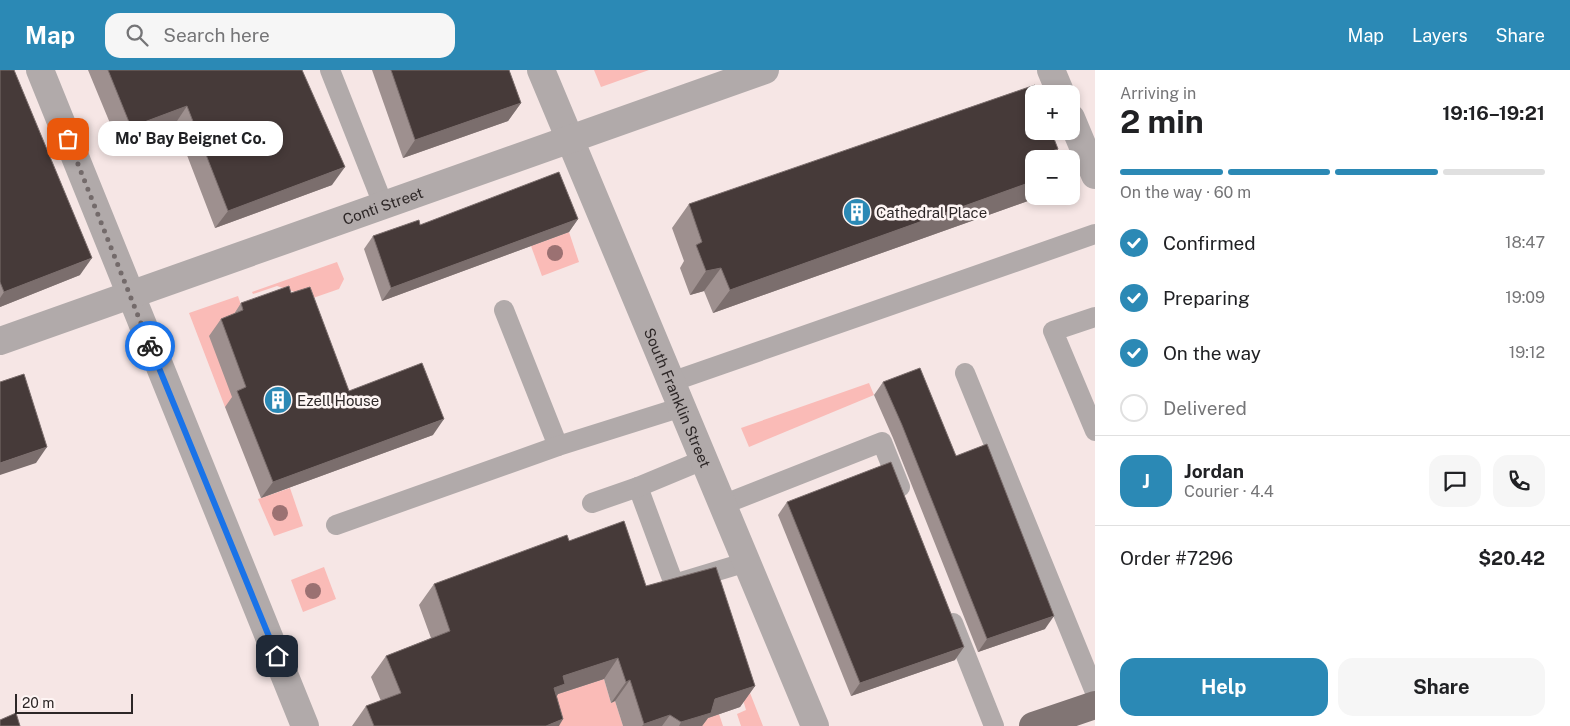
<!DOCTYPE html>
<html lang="en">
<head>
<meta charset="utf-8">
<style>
  body { margin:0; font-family:"Public Sans",sans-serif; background:#f6f6f6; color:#202124; height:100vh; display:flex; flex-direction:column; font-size:19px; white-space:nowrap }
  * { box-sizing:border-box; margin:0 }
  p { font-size:16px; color:#757577 }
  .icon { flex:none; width:28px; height:28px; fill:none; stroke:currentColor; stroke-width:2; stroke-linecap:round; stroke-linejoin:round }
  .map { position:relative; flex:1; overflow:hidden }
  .details { display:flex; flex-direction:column; background:#fff; width:475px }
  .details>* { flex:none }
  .buttons { position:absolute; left:1025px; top:15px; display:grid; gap:10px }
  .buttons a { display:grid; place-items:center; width:55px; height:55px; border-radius:10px; background:#fff; box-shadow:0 2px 8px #0003; font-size:25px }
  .scale { position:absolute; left:15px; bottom:12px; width:118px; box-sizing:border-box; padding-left:5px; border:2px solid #2d2727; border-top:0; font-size:14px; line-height:18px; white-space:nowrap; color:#2d2727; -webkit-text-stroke:4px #fef5f4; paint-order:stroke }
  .pin { position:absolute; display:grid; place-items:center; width:42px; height:42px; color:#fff; margin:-21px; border-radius:10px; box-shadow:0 2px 8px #0006 }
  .courier { position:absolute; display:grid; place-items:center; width:50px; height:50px; margin:-25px; border:4px solid #1a73e8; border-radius:50%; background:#fff; color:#222; box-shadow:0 1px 6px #0007 }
  .bubble { position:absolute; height:35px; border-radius:15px; background:#fff; box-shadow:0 2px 8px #0003; font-size:16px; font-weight:700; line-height:35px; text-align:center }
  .head em { font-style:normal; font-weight:700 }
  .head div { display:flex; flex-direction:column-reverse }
  .head { display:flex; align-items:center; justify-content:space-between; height:85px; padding:0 25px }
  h1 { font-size:32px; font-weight:700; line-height:38px }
  .bar { display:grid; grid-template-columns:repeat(4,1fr); gap:8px 5px; align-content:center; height:60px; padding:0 25px }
  .bar i { height:6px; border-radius:4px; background:#e0e0e0 }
  .bar .current { background:#2b89b5 }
  .bar p { grid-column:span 4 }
  .line { display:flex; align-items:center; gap:12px; padding:0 25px; border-top:1px solid #e0e0e0 }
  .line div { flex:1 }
  .round { display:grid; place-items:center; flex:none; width:52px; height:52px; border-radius:15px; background:#f6f6f6 }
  ol { padding:0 25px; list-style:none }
  li { display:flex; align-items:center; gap:15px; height:55px }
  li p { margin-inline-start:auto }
  li .icon { padding:5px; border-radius:50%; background:#2b89b5; color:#fff; stroke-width:4 }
  li:last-child { color:#757577 }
  li i { width:28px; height:28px; border:2px solid #e0e0e0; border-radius:50% }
  .button { display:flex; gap:10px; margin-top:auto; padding:10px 25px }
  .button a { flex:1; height:58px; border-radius:15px; background:#2b89b5; color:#fff; font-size:20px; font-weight:700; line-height:58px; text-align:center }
  .button a+a { background:#f6f6f6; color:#202124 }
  header { display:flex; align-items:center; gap:30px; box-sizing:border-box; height:70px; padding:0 25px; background:#2b89b5; color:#fff }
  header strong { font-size:24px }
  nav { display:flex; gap:28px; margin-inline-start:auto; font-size:18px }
  .search { width:350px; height:45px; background:#f6f6f6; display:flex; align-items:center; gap:12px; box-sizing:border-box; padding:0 18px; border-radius:15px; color:#757577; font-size:19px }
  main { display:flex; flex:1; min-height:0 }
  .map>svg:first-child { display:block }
</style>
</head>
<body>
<header>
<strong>Map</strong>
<div class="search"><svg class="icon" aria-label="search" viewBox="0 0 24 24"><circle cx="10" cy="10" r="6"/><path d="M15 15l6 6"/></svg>Search here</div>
<nav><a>Map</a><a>Layers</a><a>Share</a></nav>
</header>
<main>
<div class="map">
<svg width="1095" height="656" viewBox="0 0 1095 656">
  <rect width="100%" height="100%" fill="#f6e6e5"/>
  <g fill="#fabbb7">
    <path d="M594,0h55l-48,17z"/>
    <path d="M569,162l10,30 -37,14 -11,-30z"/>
    <path d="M337,192l7,17 -5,10 -26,9 -36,-12 -24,8 -1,-2z"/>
    <path d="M238,226l6,18 -34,22 25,67 -10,4 -36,-94z"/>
    <path d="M869,313l5,12 -125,52 -8,-19z"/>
    <path d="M290,418l13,38 -29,10 -16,-37z"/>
    <path d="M324,497l12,32 -33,13 -12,-32z"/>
    <path d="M732,577l31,79h-22l-4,-12 9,-4 -18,-62z"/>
    <path d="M604,609l7,24 4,-2 8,25h-79l4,-29z"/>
    <path d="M719,644l4,12h-25l2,-6z"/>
  </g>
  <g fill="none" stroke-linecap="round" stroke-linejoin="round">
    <g stroke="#b1aaaa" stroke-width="20">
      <path d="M330,0l53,134"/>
      <path d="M504,240l54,136"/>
      <path d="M1095,247l-42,14 42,100"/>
      <path d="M965,303l130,319"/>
      <path d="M671,312l424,-148"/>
      <path d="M638,417l36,97 73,-22"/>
      <path d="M592,433l46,-16 65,-27"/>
      <path d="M722,435l160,-63 18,45"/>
      <path d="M336,455l222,-79 124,-39"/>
      <path d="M953,553l41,103"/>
    </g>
    <g stroke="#b1aaaa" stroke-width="28">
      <path d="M40,0l265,656"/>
      <path id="s1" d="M541,0l274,656"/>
      <path d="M1051,0l10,24"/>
      <path d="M1071,48l24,57"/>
      <path id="s2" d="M0,271l765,-271"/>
    </g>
    <path stroke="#817574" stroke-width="28" d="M1033,656l62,-21"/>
  </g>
  <g fill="#9b7172">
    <circle cx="555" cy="183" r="8"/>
    <circle cx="280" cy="443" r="8"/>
    <circle cx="313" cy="521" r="8"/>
  </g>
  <g fill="#9e908f">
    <path d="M0,0l80,205 -80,32z"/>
    <path d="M88,0h214l30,115 -117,43 -40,-104 -56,21z"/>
    <path d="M372,0h137l12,33 -13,18 -105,37z"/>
    <path d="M1058,79l-7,10 -17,37 5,1 -326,116 -9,-22 -14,4 -10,-27 4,-7 -12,-33 17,-24z"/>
    <path d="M578,149l-9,13 -187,69 -18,-52 9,-13 47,-11z"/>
    <path d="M291,223l58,98 84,44 -172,63 -36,-91 7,-10 -23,-61 12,-17 13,-5 7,-11z"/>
    <path d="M883,312l73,74 89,173 -67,23 -85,-214 -19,-43z"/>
    <path d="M787,432l168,158 -104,36 -73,-181z"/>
    <path d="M569,471l77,45 109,100 -15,21 -32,11 -6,8h-79l-8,-25 -4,2 -7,-24 -46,15 -1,2 2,30h-207l14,-20 15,-5 -10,-24 15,-21 45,-18 -12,-33 15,-21z"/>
  </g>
  <g fill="#7b6e6d">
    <path d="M521,33l-13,18 -105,37 12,-18z"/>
    <path d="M187,36l-12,18 -56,21 12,-18z"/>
    <path d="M1058,79l-7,10 -2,-7z"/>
    <path d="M345,97l-13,18 -117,43 13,-17z"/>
    <path d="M1034,111v15l5,1 -326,116 17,-23z"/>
    <path d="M578,149l-9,13 -187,69 9,-13z"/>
    <path d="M92,188l-12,17 -80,32v-9l4,-6z"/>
    <path d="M721,198l-17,23 -14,4 16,-24z"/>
    <path d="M444,349l-11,16 -172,63 12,-16z"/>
    <path d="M47,377l-11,16 -36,12v-12z"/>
    <path d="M1054,546l-9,13 -67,23 9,-13z"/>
    <path d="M964,577l-9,13 -104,36 9,-13z"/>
    <path d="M618,588l-14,21 -46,15 -8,11 4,-17 9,-12z"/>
    <path d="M630,610l-15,21 -4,2 15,-21z"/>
    <path d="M755,616l-15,21 -32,11 -6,8h-23l2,-4 34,-23z"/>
    <path d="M670,645l-8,11h-20l2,-2z"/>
    <path d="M563,649l-4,7h-13z"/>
  </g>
  <g fill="#463a39" stroke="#7b6e6d">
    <path d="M0,0h14l78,188 -88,34 -4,-10z"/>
    <path d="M108,0h194l43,97 -117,44 -41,-105 -56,21z"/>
    <path d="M391,0h118l12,33 -106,37z"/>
    <path d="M1035,15l3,9h-4v37h17l7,18 -9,3 2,7h-17v22l-304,109 -9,-22 -15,3 -10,-26 6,-3 -13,-38z"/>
    <path d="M559,102l19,47 -187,69 -18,-52 46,-16 1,5z"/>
    <path d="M289,216l2,7 19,-6 39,104 73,-28 22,56 -171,63 -36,-91 9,-4 -25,-68 22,-9 -2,-7z"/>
    <path d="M920,298l36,88 31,-12 67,172 -67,23 -85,-214 -19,-43z"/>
    <path d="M24,304l23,73 -47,16v-81z"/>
    <path d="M891,392l73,185 -104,36 -73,-181z"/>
    <path d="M624,451l22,65 70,-19 39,119 -40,13 -4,14 -30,9 -11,-7 -26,9 -14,-44 -4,2 -8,-24 -55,18 2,8 -11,4 9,31 -17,7h-172l-8,-20 35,-13 -15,-37 64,-25 -16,-47 133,-49 2,6z"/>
    <path d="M16,643l4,13h-20v-6z"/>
  </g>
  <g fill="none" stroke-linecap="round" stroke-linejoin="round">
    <path stroke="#736a6a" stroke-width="5" stroke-dasharray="0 9" d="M68,69l82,207"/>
    <path stroke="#1a73e8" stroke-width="6" d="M150,276l127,310"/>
  </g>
  <defs>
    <symbol id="building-disc" viewBox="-11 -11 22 22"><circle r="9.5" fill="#2b89b5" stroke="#fef5f4"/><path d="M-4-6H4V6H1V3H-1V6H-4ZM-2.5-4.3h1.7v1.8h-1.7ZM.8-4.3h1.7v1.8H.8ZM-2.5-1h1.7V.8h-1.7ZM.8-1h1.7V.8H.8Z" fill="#fff"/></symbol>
  </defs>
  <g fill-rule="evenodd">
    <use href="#building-disc" x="841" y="126" width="32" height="32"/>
    <use href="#building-disc" x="262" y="314" width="32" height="32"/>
  </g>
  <g text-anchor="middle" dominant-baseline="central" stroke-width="5" stroke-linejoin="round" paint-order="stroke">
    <g font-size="15" fill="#2d2727" stroke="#fef5f4">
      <text stroke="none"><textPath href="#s2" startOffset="406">Conti Street</textPath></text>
      <text stroke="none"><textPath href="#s1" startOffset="355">South Franklin Street</textPath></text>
    </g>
    <g font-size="15" fill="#2d2727" stroke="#fef5f4" text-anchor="start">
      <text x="876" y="142">Cathedral Place</text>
      <text x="297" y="330">Ezell House</text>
    </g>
  </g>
</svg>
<div class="buttons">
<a>+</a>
<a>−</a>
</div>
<div class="scale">20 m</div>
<div class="pin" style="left:68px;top:69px;background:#ea580c"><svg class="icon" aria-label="bag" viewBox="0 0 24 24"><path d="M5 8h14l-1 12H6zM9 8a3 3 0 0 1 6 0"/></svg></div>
<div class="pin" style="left:277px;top:586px;background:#1f2937"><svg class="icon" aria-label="home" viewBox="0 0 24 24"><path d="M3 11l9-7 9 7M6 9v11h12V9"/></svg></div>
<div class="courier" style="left:150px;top:276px"><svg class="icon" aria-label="bike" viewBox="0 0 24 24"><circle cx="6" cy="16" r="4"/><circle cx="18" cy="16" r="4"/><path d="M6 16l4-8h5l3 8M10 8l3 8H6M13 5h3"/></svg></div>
<div class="bubble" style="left:98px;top:51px;width:185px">Mo' Bay Beignet Co.</div>
</div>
<section class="details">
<div class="head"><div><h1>2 min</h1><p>Arriving in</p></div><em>19:16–19:21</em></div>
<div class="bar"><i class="current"></i><i class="current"></i><i class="current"></i><i></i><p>On the way · 60 m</p></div>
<ol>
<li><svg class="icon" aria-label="check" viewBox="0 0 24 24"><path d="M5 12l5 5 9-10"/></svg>Confirmed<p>18:47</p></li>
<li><svg class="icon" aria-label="check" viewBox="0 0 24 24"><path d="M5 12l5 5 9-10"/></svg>Preparing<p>19:09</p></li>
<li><svg class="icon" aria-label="check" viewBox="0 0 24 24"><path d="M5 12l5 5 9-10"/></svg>On the way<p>19:12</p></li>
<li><i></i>Delivered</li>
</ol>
<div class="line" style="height:90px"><b class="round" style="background:#2b89b5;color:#fff">J</b><div><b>Jordan</b><p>Courier · 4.4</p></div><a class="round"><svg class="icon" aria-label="chat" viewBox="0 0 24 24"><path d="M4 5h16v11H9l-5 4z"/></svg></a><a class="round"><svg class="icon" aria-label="phone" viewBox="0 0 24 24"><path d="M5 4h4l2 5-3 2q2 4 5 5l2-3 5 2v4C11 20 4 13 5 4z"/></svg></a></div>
<div class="line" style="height:65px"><div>Order #7296</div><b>$20.42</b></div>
<div class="button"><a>Help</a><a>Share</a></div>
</section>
</main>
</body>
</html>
